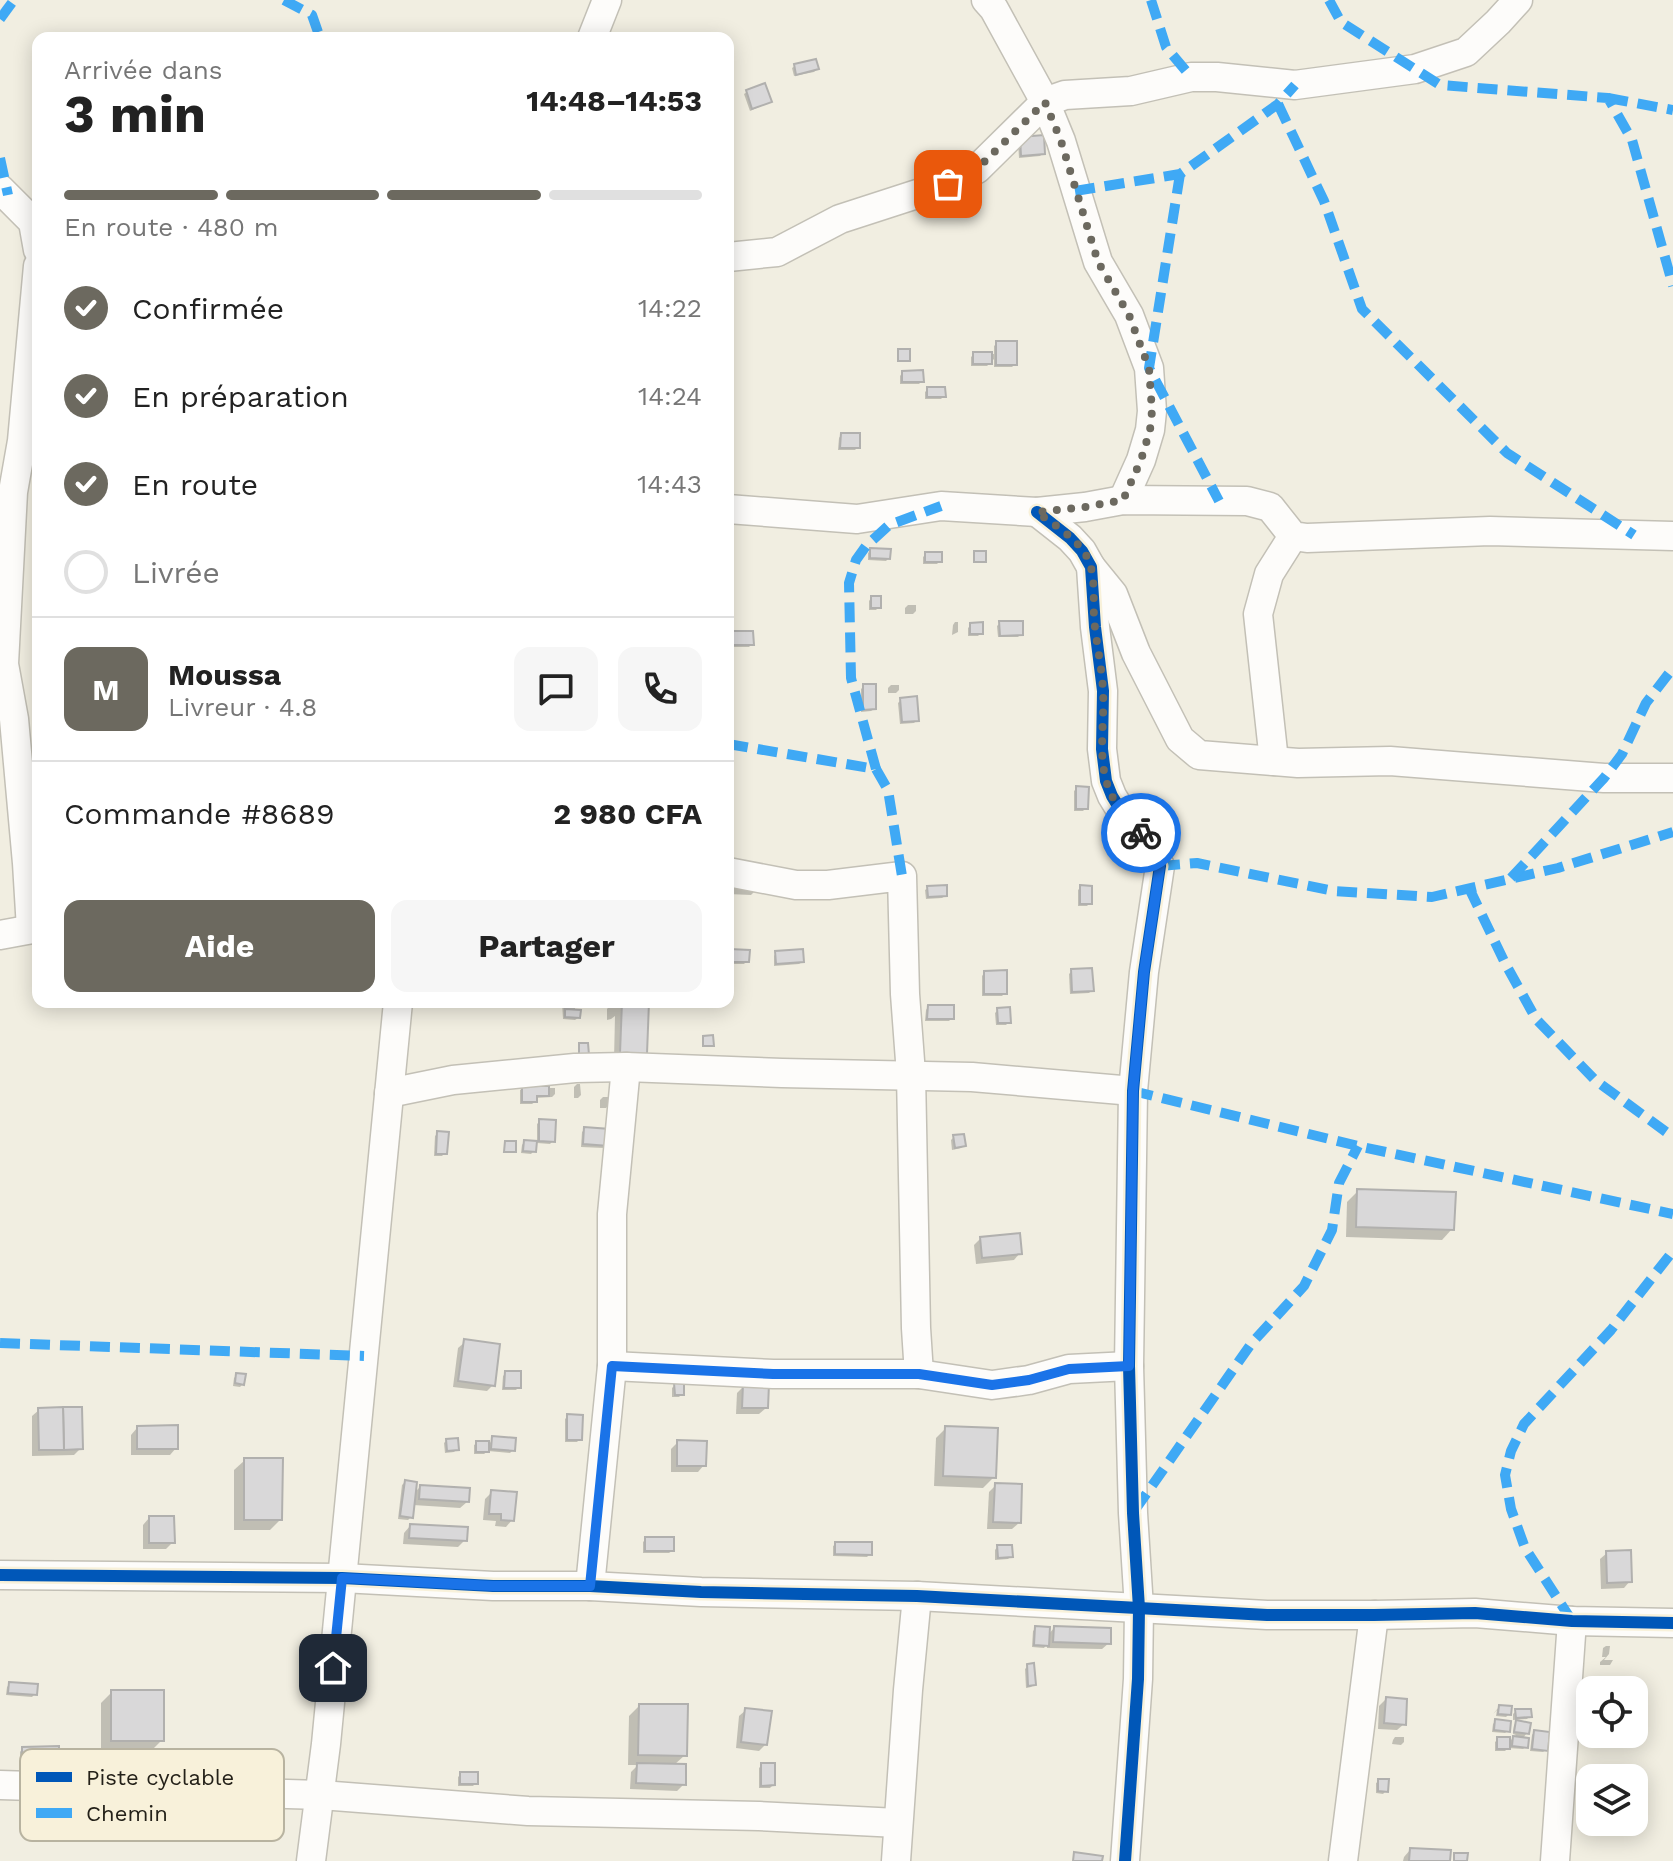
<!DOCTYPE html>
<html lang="fr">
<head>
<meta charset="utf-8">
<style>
  body { margin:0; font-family:"Work Sans",sans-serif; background:#f6f6f6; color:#222; height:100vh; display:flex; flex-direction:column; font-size:30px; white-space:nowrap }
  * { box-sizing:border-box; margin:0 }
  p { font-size:26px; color:#767676 }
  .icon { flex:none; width:44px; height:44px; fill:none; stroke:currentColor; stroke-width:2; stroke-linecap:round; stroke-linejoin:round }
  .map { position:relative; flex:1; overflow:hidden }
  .panel { position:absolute; left:32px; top:32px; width:702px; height:976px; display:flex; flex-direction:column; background:#fff; border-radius:16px; box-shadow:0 4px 20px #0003 }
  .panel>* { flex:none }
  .tools { position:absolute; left:1576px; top:1676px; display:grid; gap:16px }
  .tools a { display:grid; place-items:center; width:72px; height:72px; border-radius:16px; background:#fff; box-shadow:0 4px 20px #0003; font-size:40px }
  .pin { position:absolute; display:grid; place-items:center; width:68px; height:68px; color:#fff; margin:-34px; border-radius:16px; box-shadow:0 4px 12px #0006 }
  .courier { position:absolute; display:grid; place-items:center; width:80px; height:80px; margin:-40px; border:6px solid #1a73e8; border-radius:50%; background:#fff; color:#222; box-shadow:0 2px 10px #0007 }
  .headline em { font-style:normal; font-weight:700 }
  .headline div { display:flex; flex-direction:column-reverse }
  .headline { display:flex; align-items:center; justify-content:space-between; height:136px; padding:0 32px }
  h1 { font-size:52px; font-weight:700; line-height:60px }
  .bar { display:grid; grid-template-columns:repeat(4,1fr); gap:12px 8px; align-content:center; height:96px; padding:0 32px }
  .bar i { height:10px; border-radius:6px; background:#e0e0e0 }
  .bar .on { background:#6c695f }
  .bar p { grid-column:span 4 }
  .line { display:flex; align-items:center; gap:20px; padding:0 32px; border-top:2px solid #e0e0e0 }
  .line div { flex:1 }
  .round { display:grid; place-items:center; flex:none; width:84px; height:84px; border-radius:16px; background:#f6f6f6 }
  ol { padding:0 32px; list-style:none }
  li { display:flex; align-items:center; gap:24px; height:88px }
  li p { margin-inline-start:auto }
  li .icon { padding:8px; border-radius:50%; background:#6c695f; color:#fff; stroke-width:4 }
  li:last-child { color:#767676 }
  li i { width:44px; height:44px; border:4px solid #e0e0e0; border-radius:50% }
  .cta { display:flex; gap:16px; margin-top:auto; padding:16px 32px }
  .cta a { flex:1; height:92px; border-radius:16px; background:#6c695f; color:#fff; font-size:32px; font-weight:700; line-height:92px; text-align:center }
  .cta a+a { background:#f6f6f6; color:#222 }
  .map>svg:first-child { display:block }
</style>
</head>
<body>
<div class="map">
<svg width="1673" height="1861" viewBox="0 0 1673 1861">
  <rect width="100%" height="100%" fill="#f1eee1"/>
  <g fill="#0003">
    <path d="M795,66l22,3 -3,3 -20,4 -2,-8z"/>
    <path d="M747,92l23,10 -20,9 -6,-17z"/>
    <path d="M1018,142l25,11 -3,3 -21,2z"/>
    <path d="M997,343l18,21 -3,3h-18v-8l-7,7h-16v-9l3,-3h20v-8z"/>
    <path d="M902,373l20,8 -3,3h-19v-8z"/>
    <path d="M928,389l16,7 -3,3h-16v-7z"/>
    <path d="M841,435l17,12 -3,3h-17l1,-12z"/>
    <path d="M871,550l17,9 -2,2 -18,-1v-7z"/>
    <path d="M926,554l14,7 -3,3h-14v-7z"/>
    <path d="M871,598l8,9 -3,3h-7v-9z"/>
    <path d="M908,605h8v6l-3,3h-8v-6z"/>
    <path d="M955,622h3v10l-6,3 1,-10z"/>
    <path d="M1000,623l21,11 -3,3h-20l-1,-11z"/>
    <path d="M971,625l10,8 -3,3h-10v-8z"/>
    <path d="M731,633l21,11 -3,3h-21v-11z"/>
    <path d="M891,685h8v5l-3,3h-8v-5z"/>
    <path d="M864,686l10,23 -3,2 -10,1v-23z"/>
    <path d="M901,700l16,20 -3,3 -14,1 -2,-21z"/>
    <path d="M1077,788l9,20 -3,3h-9v-20z"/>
    <path d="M754,882v10l-3,3 -23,-1v-11z"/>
    <path d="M1081,887l9,16 -3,3h-9v-16z"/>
    <path d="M928,888l17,8 -3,2 -16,1 -1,-9z"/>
    <path d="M729,951l18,10 -3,3h-16z"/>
    <path d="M776,953l26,9 -3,2 -25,2v-10z"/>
    <path d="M1072,971l20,19 -3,3 -19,1 -1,-20z"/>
    <path d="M984,973l21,20 -3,3h-20v-20z"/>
    <path d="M562,1002h13v10l3,6 -3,2 -12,-1z"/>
    <path d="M603,1002h13v1l1,-1h30l-2,51 -31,6 1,-43 -4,3 -4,1v-11l6,-7z"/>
    <path d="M928,1007l24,11 -3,3h-24l1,-11z"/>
    <path d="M998,1010l11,12 -3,3h-10l-1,-12z"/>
    <path d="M577,1084h3l1,11 -3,3h-4v-11z"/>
    <path d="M523,1088h32v6l-3,3 -17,1v4l-3,2h-12v-14z"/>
    <path d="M603,1097h6v8l-3,3h-6v-8z"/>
    <path d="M540,1121l13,20 -3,3 -13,-1v-19z"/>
    <path d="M585,1129l22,16 -3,3 -23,-1 1,-15z"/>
    <path d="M438,1133l7,20 -3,3h-8l1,-20z"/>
    <path d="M954,1137l10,9 -3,2 -9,2 -1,-10z"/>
    <path d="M524,1142l10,9 -3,3 -10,-1 1,-8z"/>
    <path d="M1358,1191l94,38 -10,11 -96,-3 1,-35z"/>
    <path d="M981,1238l39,15 -6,7 -38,4 -2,-19z"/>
    <path d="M465,1342l28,43 -6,6 -34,-4 5,-39z"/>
    <path d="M506,1373l13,14 -3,3h-14l1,-14z"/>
    <path d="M237,1375l6,9 -3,3 -7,-1 1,-8z"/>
    <path d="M675,1385l7,9 -3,3h-7v-9z"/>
    <path d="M744,1386l22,22 -7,6h-23l1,-21z"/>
    <path d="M39,1410l42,38 -7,7 -42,1v-40z"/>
    <path d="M568,1416l12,23 -3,3h-12v-23z"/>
    <path d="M137,1428l39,20 -6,7h-39v-20z"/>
    <path d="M946,1428l48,49 -11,11 -49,-2 2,-48z"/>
    <path d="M493,1438l20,12 -3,3 -22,-2 -4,3h-10v-9l3,-2h13z"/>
    <path d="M447,1440l10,9 -3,3 -9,1 -1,-10z"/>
    <path d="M678,1442l26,23 -6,7h-27v-23z"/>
    <path d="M245,1460l35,60 -10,10h-36v-60z"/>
    <path d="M405,1482l9,11 6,-6 47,15 -7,6 -47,-3 -2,12 -3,3 -10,-1 4,-34z"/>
    <path d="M996,1485l23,38 -7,6h-25l2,-37z"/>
    <path d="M492,1492l20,28 -6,7 -11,-1 1,-5 -13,-1 2,-21z"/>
    <path d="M149,1518l24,24 -7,7h-23v-24z"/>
    <path d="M410,1526l55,14 -7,7 -55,-3 1,-11z"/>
    <path d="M646,1539l26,12 -3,2h-26v-11z"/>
    <path d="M836,1544l34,10 -3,3 -34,-1v-10z"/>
    <path d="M997,1547l14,9 -3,3 -13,1v-10z"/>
    <path d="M1607,1553l23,28 -6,7 -23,1 -1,-30z"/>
    <path d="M1036,1628l12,7 6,-7 55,15 -7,6 -55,-1v-4l-3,4 -12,-1 1,-16z"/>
    <path d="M1606,1646h4l-1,8 -5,6h9l-3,5h-10v-3l6,-5h-4l1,-9z"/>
    <path d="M1028,1666l6,18 -3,3 -5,1 -1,-19z"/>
    <path d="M10,1684l25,10 -3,3 -26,-2 1,-8z"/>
    <path d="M112,1692l50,48 -11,11h-50v-48z"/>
    <path d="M1386,1699l18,25 -7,6 -19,-1 1,-23z"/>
    <path d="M639,1706l46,49 -11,10 10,19 -7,7 -47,-2 1,-17 7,-7h-10l1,-49z"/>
    <path d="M1499,1707l10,7 -3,3 -10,-1 1,-6 -4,4z"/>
    <path d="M746,1710l20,34 -7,7 -23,-3 3,-32z"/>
    <path d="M1516,1711l14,5 -3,3 -14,1v-6z"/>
    <path d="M1496,1721l12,10 -3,2 -13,-1 1,-8z"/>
    <path d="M1517,1723l10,10 -5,6 4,8 -3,2 -15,-1 -3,3h-10v-9l3,-3 10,4 8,-8 -3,-1 1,-9z"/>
    <path d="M1534,1732l12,18 -3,2 -13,-1 2,-16z"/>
    <path d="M1395,1737h9v5l-3,3 -9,-1 1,-4z"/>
    <path d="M57,1748v18l-3,3h-11v-10h-23v-7l2,-3z"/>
    <path d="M762,1765l11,20 -3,3h-11v-20z"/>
    <path d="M461,1774l15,9 -3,3h-15v-9z"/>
    <path d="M1379,1781l7,10 -3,3 -7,-1v-10z"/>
    <path d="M1410,1850l38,11h-45l1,-4z"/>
  </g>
  <g fill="#d9d8d9" stroke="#b1b0ae" stroke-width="2">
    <path d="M816,59l3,10 -23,6 -2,-11z"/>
    <path d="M765,83l7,19 -20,7 -6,-19z"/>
    <path d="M1044,135l1,19 -24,2 -1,-19z"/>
    <rect x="996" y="341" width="21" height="24"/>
    <rect x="898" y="349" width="12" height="12"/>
    <rect x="973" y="352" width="19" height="12"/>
    <path d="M923,370l1,12h-22v-11z"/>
    <path d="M927,387h18l1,10h-19z"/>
    <path d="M841,433h19v15h-20z"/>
    <path d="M870,548l21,1 -1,10 -20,-1z"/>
    <rect x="974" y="551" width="12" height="11"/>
    <rect x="925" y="552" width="17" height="10"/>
    <rect x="871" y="596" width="10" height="12"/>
    <path d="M999,621h24v14l-23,1z"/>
    <path d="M983,622v12h-13v-11z"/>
    <path d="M730,631h23l1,14h-24z"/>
    <path d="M863,684h13v25l-13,1z"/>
    <path d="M917,696l2,25 -17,1 -2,-24z"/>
    <path d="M1076,786l13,1 -1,22h-12z"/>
    <path d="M947,885v11l-19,1 -1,-11z"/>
    <path d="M1080,885l12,1v18h-12z"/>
    <path d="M729,949l21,1 -1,12h-21z"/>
    <path d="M803,949l1,13 -28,2 -1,-13z"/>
    <path d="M1092,968l2,23 -22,1 -1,-23z"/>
    <path d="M1007,970v24h-23v-23z"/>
    <path d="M622,1002h27l-2,52 -27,-1z"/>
    <path d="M928,1005h26v14h-27z"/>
    <path d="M1010,1007l1,16h-13l-1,-15z"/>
    <path d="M565,1009l16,1 -1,8 -15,-1z"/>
    <path d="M713,1035l1,11h-11v-10z"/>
    <path d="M579,1043h9l1,12h-10z"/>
    <path d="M522,1086h27v10h-12v6h-15z"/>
    <path d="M539,1119l17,1 -1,22 -16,-1z"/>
    <path d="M584,1127l26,2 -1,17 -26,-2z"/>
    <path d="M437,1131l12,1 -2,22h-11z"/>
    <path d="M964,1134l2,12 -11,2 -2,-13z"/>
    <path d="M524,1140l13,1 -1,11 -13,-1z"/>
    <path d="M505,1141h11v11h-12z"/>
    <path d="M1357,1189l99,3 -2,38 -98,-3z"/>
    <path d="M1020,1233l2,21 -40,4 -2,-21z"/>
    <path d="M464,1339l36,5 -5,42 -37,-5z"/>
    <path d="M505,1371h16v17h-17z"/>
    <path d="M236,1373l10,1 -2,11 -9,-2z"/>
    <path d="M674,1383h10v12h-9z"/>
    <path d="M743,1384h26l-1,24h-26z"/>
    <path d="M63,1407h19l1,42 -19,1z"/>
    <path d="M63,1407l1,43h-25l-1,-42z"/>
    <path d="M567,1414l16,1 -1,25h-15z"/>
    <path d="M178,1425v24h-41v-23z"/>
    <path d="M945,1426l53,2 -2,50 -53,-2z"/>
    <path d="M492,1436l24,2 -1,13 -24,-2z"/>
    <path d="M458,1438l1,12 -12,1 -1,-12z"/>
    <path d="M677,1440l30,1 -1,25h-29z"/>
    <rect x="476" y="1441" width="13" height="11"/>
    <path d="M244,1458h39l-1,62h-38z"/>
    <path d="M405,1480l12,2 -4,36 -13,-2z"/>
    <path d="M995,1483l27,1 -1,39 -28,-1z"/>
    <path d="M420,1485l50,3 -1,14 -50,-3z"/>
    <path d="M491,1490l26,2 -3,29 -13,-1v-6h-12z"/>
    <path d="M149,1516h25l1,27h-26z"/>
    <path d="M410,1524l58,3 -1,14 -58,-3z"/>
    <rect x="645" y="1537" width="29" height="14"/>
    <path d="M835,1542h37v13l-37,-1z"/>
    <path d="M997,1545h15l1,12 -15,1z"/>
    <path d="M1631,1550l1,32 -25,1 -1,-32z"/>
    <path d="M1035,1626l15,1 -1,19 -15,-1z"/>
    <path d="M1054,1626l57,2v16l-58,-2z"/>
    <path d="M1034,1663l2,22 -8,1 -1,-22z"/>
    <path d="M9,1682l29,2 -1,11 -29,-2z"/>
    <rect x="111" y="1690" width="53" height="51"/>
    <path d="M1386,1697l21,2 -1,26 -22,-2z"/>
    <path d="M639,1704h49l-1,52 -49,-1z"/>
    <path d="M1499,1705l13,1 -1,9 -13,-1z"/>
    <path d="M745,1708l27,3 -5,34 -26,-3z"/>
    <path d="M1515,1709h16l1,8 -16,1z"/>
    <path d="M1495,1719l16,2 -1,11 -16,-2z"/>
    <path d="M1516,1720l15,3 -2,11 -15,-2z"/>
    <path d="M1534,1730l16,2 -2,19 -16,-2z"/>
    <path d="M1513,1736l16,2 -1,10 -16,-2z"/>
    <rect x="1497" y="1737" width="13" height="12"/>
    <path d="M59,1746v21h-14v-10h-23v-10z"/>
    <path d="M637,1763l49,1v21l-50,-2z"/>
    <path d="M761,1763h14v22l-14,1z"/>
    <rect x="460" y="1772" width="18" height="12"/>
    <path d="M1378,1779h11l-1,13 -10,-1z"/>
    <path d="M1410,1848l41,2 -1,11h-41z"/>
    <path d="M1074,1852l29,4 -1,5h-29z"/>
    <path d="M1454,1853h14l-1,8h-13z"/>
  </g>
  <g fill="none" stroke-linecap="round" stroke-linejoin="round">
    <defs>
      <g id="minor">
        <path d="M986,0l8,9 51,93 16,39 37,121 31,53 20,53 3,43 -2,19 -9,30 -18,40"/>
        <path d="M592,38l15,-38"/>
        <path d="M0,189l33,33 5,28"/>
        <path d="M728,257l49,-5 63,-33 108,-35 29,-15 68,-67 20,-7 66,-4 60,-14h26l78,8 120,-16 51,-17 32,-30 20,-22"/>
        <path d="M728,509l129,10 84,-13 96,6 48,-5 38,-7 124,1 23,6 23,29 14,2 183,-7 183,5"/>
        <path d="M1037,512l33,26 12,13 9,16 4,60 8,64 -1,58 4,32 6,15 8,13 23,26 17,31 -16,106 -11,119 -4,275 4,147 6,95 -1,71 -13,182"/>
        <path d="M1091,567l22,27 23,59 44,86 19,16 99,8 92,-2 214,17h69"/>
        <path d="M1274,761l-16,-147 11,-40 24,-38"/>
        <path d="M728,872l68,13h32l74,-9 3,118 6,80 5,254 3,46"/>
        <path d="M31,929l-4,-66 -13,-144 -10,-55 9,-172 9,-51 16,-175"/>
        <path d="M0,935l38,-7"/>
        <path d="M389,1093l64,-13 122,-12 51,-1 156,6 190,4 161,14"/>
        <path d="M612,1366l161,8h146l73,11 37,-5 40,-11 60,-3"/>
        <path d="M0,1575l342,3 151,8h97l111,6 216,4 350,19h107l101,-2 97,8 101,2"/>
        <path d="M590,1586l22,-220v-152l14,-147"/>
        <path d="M0,1785l321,10 207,16 231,5 139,7"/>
        <path d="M311,1861l15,-117 72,-742"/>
        <path d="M896,1861l12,-171 9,-94"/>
        <path d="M1343,1861l31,-246"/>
        <path d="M1555,1861l17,-240"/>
      </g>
    </defs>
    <use href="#minor" stroke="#c3c0b6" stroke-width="31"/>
    <use href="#minor" stroke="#fdfcfa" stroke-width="28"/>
    <g stroke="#3fa9f5" stroke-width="10" stroke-dasharray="20 10" stroke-linecap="butt">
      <path d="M284,0l28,15 8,23"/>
      <path d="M1151,0l15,47 25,30"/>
      <path d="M1329,0l12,22 99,63 168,13 24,42 41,146"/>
      <path d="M0,19l14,-19"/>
      <path d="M1608,98l65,12"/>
      <path d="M1278,104l46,97 38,108 145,144 127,82"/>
      <path d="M0,158l8,37"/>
      <path d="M1180,174l-31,194 70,133"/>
      <path d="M1075,191l105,-17 98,-70 17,-19"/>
      <path d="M728,744l148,25 12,21 14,86"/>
      <path d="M876,769l-25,-91 -2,-95 7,-23 10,-14 23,-21 52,-19"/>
      <path d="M1160,866l37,-3 137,28 98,6 126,-29 115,-36"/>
      <path d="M1511,878l93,-100 18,-24 24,-51 27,-35"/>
      <path d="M1469,888l36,75 31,56 59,61 78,57"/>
      <path d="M1133,1091l225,55 315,68"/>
      <path d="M0,1343l364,13"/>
      <path d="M1135,1510l116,-166 53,-58 28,-56 7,-47 19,-37"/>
      <path d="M1572,1621l-47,-73 -14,-39 -6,-34 6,-24 13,-27 87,-94 62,-79"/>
    </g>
    <defs>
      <g id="cycleway">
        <path d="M1037,512l33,26 12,13 9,16 4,60 8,64 -1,58 4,32 6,15 8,13 23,26 17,31 -16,106 -11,119 -4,275 4,147 6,95 -1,71 -13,182"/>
        <path d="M0,1575l342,3 151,8h97l111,6 216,4 350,19h107l101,-2 97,8 101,2"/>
      </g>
    </defs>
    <use href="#cycleway" stroke="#f8f1da" stroke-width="17"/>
    <use href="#cycleway" stroke="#0057b8" stroke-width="12"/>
  </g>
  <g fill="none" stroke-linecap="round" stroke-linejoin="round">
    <path stroke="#6c695f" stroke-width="8" stroke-dasharray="0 14.4" d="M948,184l29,-15 68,-67 16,39 37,121 31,53 20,53 3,43 -2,19 -9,30 -18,40 -38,7 -48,5c17,13 40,26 50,45 9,17 6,42 7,61 2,24 8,49 9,73 2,34 -7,71 8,103 7,15 19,27 30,39"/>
    <path stroke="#1a73e8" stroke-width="10" d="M333,1668l9,-90 151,8h97l22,-220 161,8h146l73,11 37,-5 40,-11 60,-3 4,-275 11,-119 16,-106 -19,-33"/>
  </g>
  <rect x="20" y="1749" width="264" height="92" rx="12" fill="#f8f1da" stroke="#b8b3a0" stroke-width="2"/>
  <rect x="36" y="1772" width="36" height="10" fill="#0057b8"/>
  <rect x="36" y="1808" width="36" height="10" fill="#3fa9f5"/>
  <g font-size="22" fill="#242119">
    <text x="86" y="1785">Piste cyclable</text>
    <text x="86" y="1821">Chemin</text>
  </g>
</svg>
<div class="tools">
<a><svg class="icon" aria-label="locate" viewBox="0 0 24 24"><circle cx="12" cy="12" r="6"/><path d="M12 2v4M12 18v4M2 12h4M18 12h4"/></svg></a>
<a><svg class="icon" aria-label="layers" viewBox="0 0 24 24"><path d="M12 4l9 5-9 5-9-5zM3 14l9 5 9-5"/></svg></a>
</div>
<div class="pin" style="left:948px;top:184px;background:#ea580c"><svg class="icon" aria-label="bag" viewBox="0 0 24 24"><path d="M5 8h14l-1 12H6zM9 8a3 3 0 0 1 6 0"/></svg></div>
<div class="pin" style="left:333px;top:1668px;background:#1f2937"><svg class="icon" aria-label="home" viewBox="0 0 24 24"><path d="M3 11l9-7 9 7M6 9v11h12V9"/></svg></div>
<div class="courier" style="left:1141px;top:833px"><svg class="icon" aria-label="bike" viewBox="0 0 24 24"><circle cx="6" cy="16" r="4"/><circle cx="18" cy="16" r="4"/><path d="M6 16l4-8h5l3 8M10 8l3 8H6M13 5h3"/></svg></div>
<section class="panel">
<div class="headline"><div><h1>3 min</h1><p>Arrivée dans</p></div><em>14:48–14:53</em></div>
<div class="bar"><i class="on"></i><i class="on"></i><i class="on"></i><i></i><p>En route · 480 m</p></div>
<ol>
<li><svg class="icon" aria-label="check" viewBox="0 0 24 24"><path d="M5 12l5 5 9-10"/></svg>Confirmée<p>14:22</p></li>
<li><svg class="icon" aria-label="check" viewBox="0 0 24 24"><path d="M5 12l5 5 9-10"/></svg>En préparation<p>14:24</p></li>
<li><svg class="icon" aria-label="check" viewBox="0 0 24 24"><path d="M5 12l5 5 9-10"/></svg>En route<p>14:43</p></li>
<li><i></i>Livrée</li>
</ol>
<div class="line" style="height:144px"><b class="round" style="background:#6c695f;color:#fff">M</b><div><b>Moussa</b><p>Livreur · 4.8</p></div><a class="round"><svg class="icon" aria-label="chat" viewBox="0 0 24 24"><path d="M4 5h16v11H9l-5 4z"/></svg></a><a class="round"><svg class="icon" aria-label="phone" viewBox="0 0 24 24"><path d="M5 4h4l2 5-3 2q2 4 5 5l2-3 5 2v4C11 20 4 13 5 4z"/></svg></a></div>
<div class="line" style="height:104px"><div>Commande #8689</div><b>2 980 CFA</b></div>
<div class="cta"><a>Aide</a><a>Partager</a></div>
</section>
</div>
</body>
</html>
